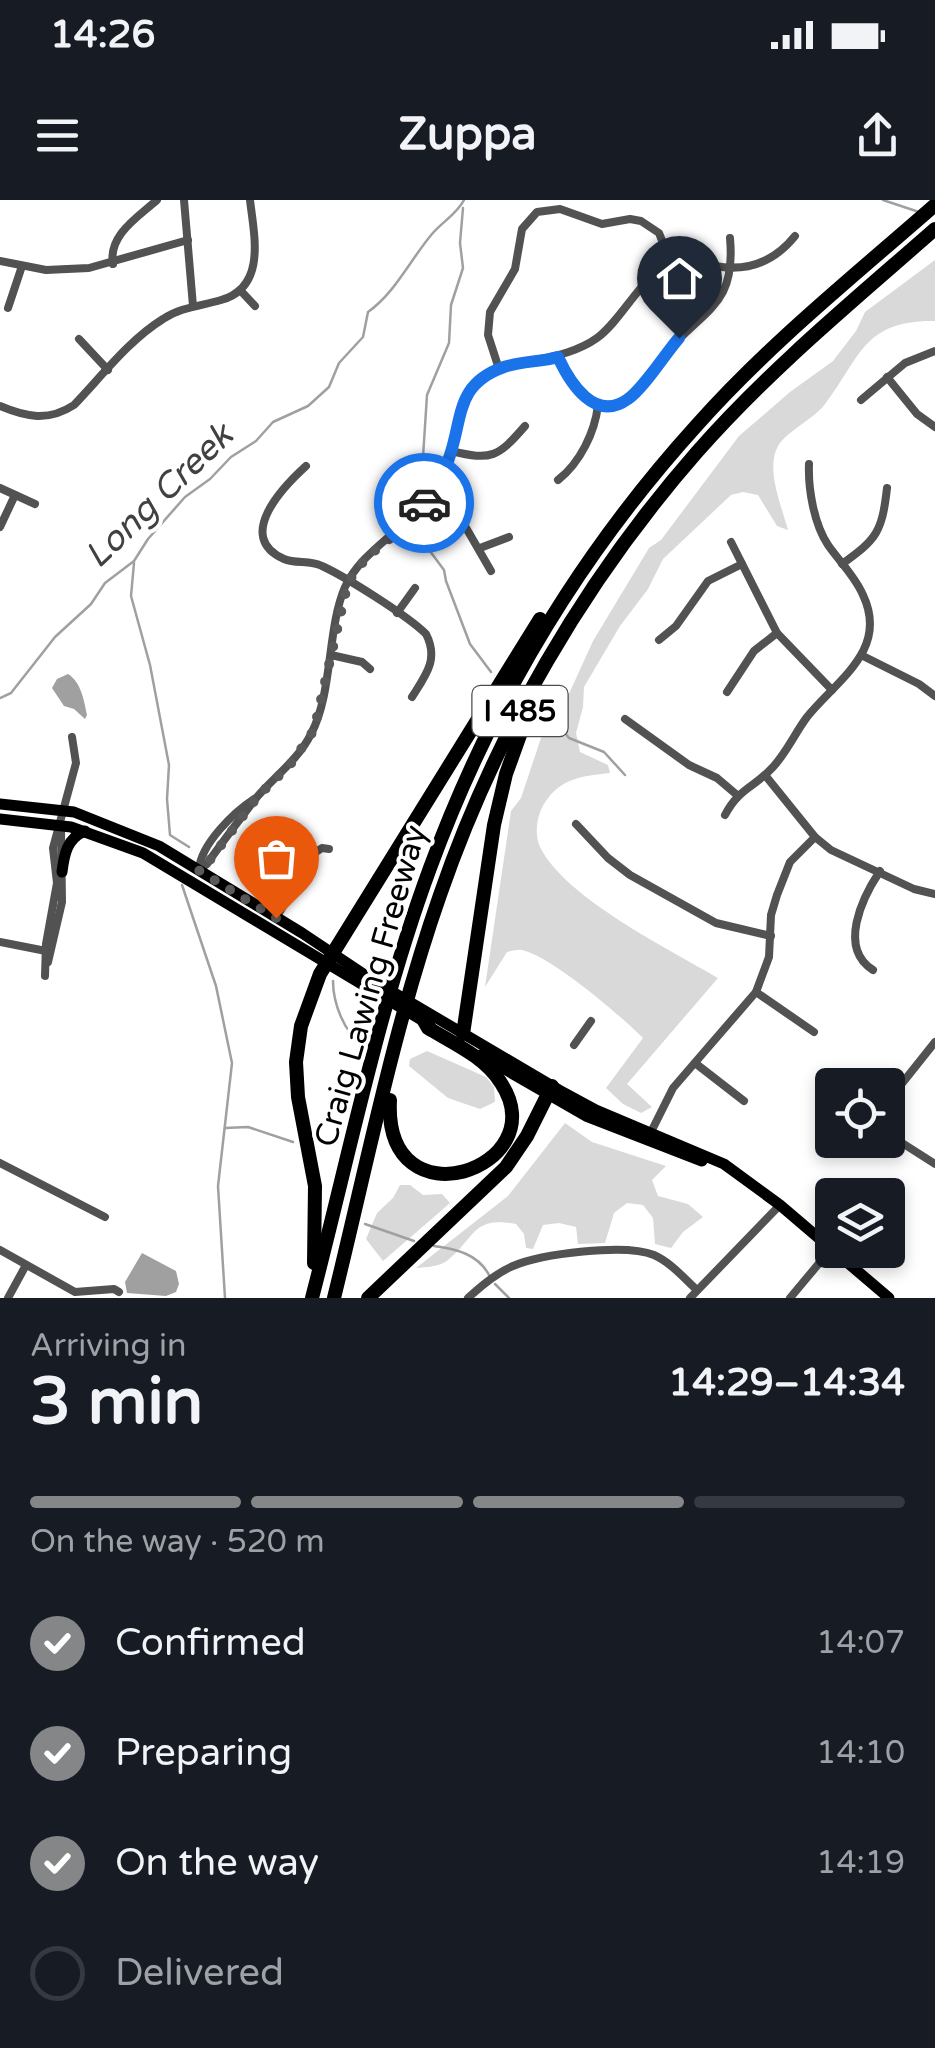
<!DOCTYPE html>
<html lang="en">
<head>
<meta charset="utf-8">
<style>
  body { margin:0; font-family:"Varela Round",sans-serif; background:#20242c; color:#f1f3f6; height:100vh; display:flex; flex-direction:column; font-size:38px; white-space:nowrap }
  * { box-sizing:border-box; margin:0 }
  p { font-size:32px; color:#9ea1a6 }
  .icon { flex:none; width:55px; height:55px; fill:none; stroke:currentColor; stroke-width:2; stroke-linecap:round; stroke-linejoin:round }
  .map { position:relative; height:1098px; overflow:hidden }
  .side { display:flex; flex-direction:column; background:#171b24; flex:1 }
  .side>* { flex:none }
  .buttons { position:absolute; left:815px; top:868px; display:grid; gap:20px }
  .buttons a { display:grid; place-items:center; width:90px; height:90px; border-radius:10px; background:#171b24; box-shadow:0 5px 15px #0003; font-size:50px }
  .pin { position:absolute; display:grid; place-items:center; width:85px; height:85px; color:#fff; margin:-102px -42px; border-radius:50% 50% 50% 0; rotate:-45deg; box-shadow:0 0 10px #0007 }
  .pin .icon { rotate:45deg }
  .courier { position:absolute; display:grid; place-items:center; width:100px; height:100px; margin:-50px; border:8px solid #1a73e8; border-radius:50%; background:#fff; color:#222; box-shadow:0 2px 12px #0007 }
  .overview em { font-style:normal; font-weight:700 }
  .overview div { display:flex; flex-direction:column-reverse }
  .overview { display:flex; align-items:center; justify-content:space-between; height:170px; padding:0 30px }
  h1 { font-size:65px; font-weight:700; line-height:75px }
  .bar { display:grid; grid-template-columns:repeat(4,1fr); gap:15px 10px; align-content:center; height:120px; padding:0 30px }
  .bar i { height:12px; border-radius:8px; background:#363941 }
  .bar .selected { background:#858687 }
  .bar p { grid-column:span 4 }
  ol { padding:0 30px; list-style:none }
  li { display:flex; align-items:center; gap:30px; height:110px }
  li p { margin-inline-start:auto }
  li .icon { padding:10px; border-radius:50%; background:#858687; color:#fff; stroke-width:4 }
  li:last-child { color:#9ea1a6 }
  li i { width:55px; height:55px; border:5px solid #363941; border-radius:50% }
  .status { display:flex; justify-content:space-between; align-items:center; height:70px; padding:0 50px; background:#171b24; direction:ltr }
  .status svg { height:28px; fill:currentColor }
  header { display:flex; justify-content:space-between; align-items:center; height:130px; padding:0 30px; background:#171b24; font-size:45px; font-weight:700 }
  .map>svg:first-child { display:block }
</style>
</head>
<body>
<div class="status"><b>14:26</b><svg viewBox="0 0 49 12"><path d="M0 12V9h3v3zM5 12V6h3v6zM10 12V3h3v9zM15 12V0h3v12zM26 1h20v11H26zM47 4h2v5h-2z"/></svg></div>
<header><svg class="icon" aria-label="menu" viewBox="0 0 24 24"><path d="M4 6h16M4 12h16M4 18h16"/></svg>Zuppa<svg class="icon" aria-label="share" viewBox="0 0 24 24"><path d="M12 15V3M7 8l5-5 5 5M5 13v7h14v-7"/></svg></header>
<div class="map">
<svg width="935" height="1098" viewBox="0 0 935 1098">
  <rect width="100%" height="100%" fill="#fff"/>
  <g fill="#d9d9d9">
    <path d="M935,60v61c-72,-1 -74,36 -110,83 -12,16 -37,26 -47,42 -13,23 4,61 10,84l-11,-4 -19,-31 -15,-3 -12,3 -68,64 -15,30 -28,37 -36,61 -1,20 -7,26 4,19 28,13 2,8c-28,3 -50,5 -66,31 -7,11 -10,30 -4,43 25,51 129,102 178,131l-91,106 25,23 -11,6 -18,-9 -17,-16 37,-50c-22,-22 -92,-82 -121,-88 -4,-1 -11,1 -15,2l-22,35 26,-176 10,-13 21,-63 21,-28 30,-66 56,-93 12,-8 78,-104 51,-44 43,-31 23,-30 9,-19z"/>
    <path d="M427,851l59,26 8,10 1,15 -15,7 -32,-11 -39,-32 1,-7z"/>
    <path d="M565,923l27,19 74,24 -14,14 6,16 30,8 15,13 -20,15 -12,16 -16,-4 -2,-26 -10,-13 -16,-2 -13,10 -9,30 -27,1 -2,-17 -17,-4 -16,2 -10,24 -7,-1 -2,-14 -8,-10c-44,-8 -40,13 -68,36 -8,7 -22,7 -32,8l92,-72z"/>
    <path d="M400,985h10l13,10 19,-1 8,9 -67,58 -17,-22 11,-26 16,-15z"/>
  </g>
  <g fill="#a0a0a0">
    <path d="M68,474c13,8 16,26 19,41l-2,4 -11,-10 -10,-3 -12,-18 5,-9z"/>
    <path d="M142,1053l34,18 3,13 -3,8 -10,4 -39,-3 -2,-11z"/>
  </g>
  <g fill="none" stroke-linecap="round" stroke-linejoin="round">
    <g stroke="#a0a0a0" stroke-width="2.5">
      <path d="M883,0l36,12"/>
      <path d="M421,288l6,-93 22,-52 2,-38 12,-37 -3,-25 3,-35"/>
      <path d="M415,331l29,39 2,11 24,63 21,28"/>
      <path d="M134,363l-3,33 19,69 19,100 -2,34 3,36 19,12"/>
      <path d="M0,498l11,-5 44,-56 36,-33 14,-21 29,-22 14,-22 37,-42 25,-18 21,-22 25,-16 17,-19 35,-16 21,-19 10,-24 24,-26 5,-25c27,-19 42,-52 64,-78 10,-12 25,-20 32,-34"/>
      <path d="M550,514l19,24 35,14 21,23"/>
      <path d="M182,685l34,101 16,77 -14,123 7,112"/>
      <path d="M393,724l10,-49 -3,-15"/>
      <path d="M333,781c0,22 11,51 29,64"/>
      <path d="M225,928l23,-1 45,15"/>
      <path d="M365,1024l49,17"/>
      <path d="M434,1046c22,3 44,8 55,29"/>
      <path d="M495,1084l14,14"/>
    </g>
    <g stroke="#525252" stroke-width="8">
      <path d="M184,0l9,106"/>
      <path d="M0,61l46,9 43,-2 99,-28"/>
      <path d="M113,64c-5,-29 25,-47 44,-64"/>
      <path d="M240,90l15,16"/>
      <path d="M8,108l14,-42"/>
      <path d="M79,139l29,31"/>
      <path d="M559,157c11,26 41,70 73,39 13,-12 22,-30 34,-43 39,-45 70,-47 64,-115"/>
      <path d="M499,169l-11,-34 2,-23 25,-43 7,-40 15,-17 23,-3 42,15 28,-5 11,2 18,12 12,30"/>
      <path d="M887,177l30,37 18,13"/>
      <path d="M861,200l44,-37 30,-12"/>
      <path d="M0,206c26,11 48,16 74,-1 27,-28 55,-65 89,-86 18,-12 38,-13 58,-19 46,-13 33,-65 29,-100"/>
      <path d="M451,251c41,10 47,6 74,-25"/>
      <path d="M306,266c-22,20 -72,71 -22,93 12,5 26,1 38,7 24,11 86,50 104,68 13,25 0,41 -14,63"/>
      <path d="M558,280c22,-17 37,-48 40,-75"/>
      <path d="M0,288l35,16"/>
      <path d="M426,300l39,26 26,45"/>
      <path d="M0,327l15,-32"/>
      <path d="M731,342l46,91 55,57"/>
      <path d="M480,348l29,-11"/>
      <path d="M842,364c35,-25 40,-32 45,-76"/>
      <path d="M397,413l18,-25"/>
      <path d="M659,440l17,-14 32,-45 34,-17"/>
      <path d="M331,455l31,7 8,7"/>
      <path d="M863,456l56,28 16,12"/>
      <path d="M727,492l27,-41 23,-18"/>
      <path d="M625,519l64,46 28,13 20,17"/>
      <path d="M765,575l50,62 16,13 83,39 21,5"/>
      <path d="M725,615c14,-27 29,-27 48,-48 14,-15 22,-34 34,-50 30,-37 82,-67 56,-122 -8,-19 -24,-34 -35,-50 -14,-21 -20,-56 -19,-81"/>
      <path d="M576,624l32,34 22,17 86,48 55,13"/>
      <path d="M199,669l8,-5c16,-23 33,-45 50,-67 18,-21 41,-37 54,-63 22,-41 16,-106 34,-147 18,-39 64,-58 86,-95 7,-13 16,-26 20,-41 7,-25 5,-49 27,-68 32,-28 81,-18 119,-45 26,-18 50,-73 81,-77 12,-1 25,3 37,5 33,6 59,-4 80,-30"/>
      <path d="M199,669c2,-25 35,-57 55,-70"/>
      <path d="M276,718l40,-66 6,-4 7,1"/>
      <path d="M0,742l46,9"/>
      <path d="M48,762l14,-60 -1,-74"/>
      <path d="M873,770c-35,-22 -11,-72 7,-99"/>
      <path d="M45,776l1,-32 11,-61 -4,-35 23,-85 -4,-26"/>
      <path d="M756,792l58,40"/>
      <path d="M574,845l17,-24"/>
      <path d="M695,863l49,38"/>
      <path d="M888,901l47,-59"/>
      <path d="M650,934l23,-46 83,-96 13,-35 2,-42 6,-20 13,-33 25,-25"/>
      <path d="M888,934l47,30"/>
      <path d="M0,963l105,54"/>
      <path d="M0,1050l75,42 39,-3 5,3"/>
      <path d="M8,1098l18,-33"/>
      <path d="M468,1098c13,-12 28,-25 45,-32 28,-12 112,-23 141,-11 16,7 30,23 43,35"/>
      <path d="M690,1098l90,-93"/>
      <path d="M790,1098l41,-49"/>
    </g>
    <g stroke="#000" stroke-width="11">
      <path d="M0,604l74,8 85,34 143,87 72,48 185,109 37,20 128,54 56,41 109,93"/>
      <path d="M0,619l71,8 72,26 287,172"/>
      <path d="M62,672c2,-17 5,-34 23,-41"/>
      <path d="M480,855l106,61 116,45"/>
    </g>
    <g stroke="#000" stroke-width="14">
      <path d="M463,834l31,-209 12,-51 22,-61"/>
      <path d="M390,900c-7,128 167,68 111,-17 -16,-26 -48,-40 -73,-55l-4,-7"/>
      <path d="M314,1063l1,-77 -17,-89 -2,-35 5,-36 19,-52 220,-355"/>
      <path d="M312,1098c37,-142 67,-292 118,-430 60,-163 150,-314 267,-443 72,-81 157,-149 238,-220"/>
      <path d="M334,1098c33,-134 60,-272 106,-403 56,-162 144,-314 257,-443 72,-82 156,-151 238,-223"/>
      <path d="M368,1098l138,-131 21,-31 25,-50"/>
    </g>
  </g>
  <g fill="none" stroke-linecap="round" stroke-linejoin="round">
    <path stroke="#595959" stroke-width="10" stroke-dasharray="0 18" d="M276,718l-78,-48 9,-6 51,-68 32,-31 24,-35 34,-148 18,-24 33,-27 25,-28"/>
    <path stroke="#1a73e8" stroke-width="12" d="M424,303c10,-15 21,-31 26,-48 13,-39 6,-71 54,-88 18,-6 37,-5 54,-10 12,26 37,66 70,42 15,-10 37,-45 51,-61"/>
  </g>
  <g text-anchor="middle" dominant-baseline="central" stroke-width="8" stroke-linejoin="round" paint-order="stroke">
    <rect fill="#fff" stroke="#4c4c4c" stroke-width="2.5" x="472.5" y="486" width="95" height="50" rx="8"/>
    <g font-size="30" font-weight="bold" fill="#000">
      <text x="520" y="511">I 485</text>
    </g>
    <g font-size="32" fill="#000" stroke="#fff">
      <text transform="translate(371 786) rotate(-74)">Craig Lawing Freeway</text>
    </g>
    <g font-size="35" font-style="italic" fill="#414141" stroke="#fff">
      <text transform="translate(159 296) rotate(-44)">Long Creek</text>
    </g>
  </g>
</svg>
<div class="buttons">
<a><svg class="icon" aria-label="locate" viewBox="0 0 24 24"><circle cx="12" cy="12" r="6"/><path d="M12 2v4M12 18v4M2 12h4M18 12h4"/></svg></a>
<a><svg class="icon" aria-label="layers" viewBox="0 0 24 24"><path d="M12 4l9 5-9 5-9-5zM3 14l9 5 9-5"/></svg></a>
</div>
<div class="pin" style="left:276px;top:718px;background:#ea580c"><svg class="icon" aria-label="bag" viewBox="0 0 24 24"><path d="M5 8h14l-1 12H6zM9 8a3 3 0 0 1 6 0"/></svg></div>
<div class="pin" style="left:679px;top:138px;background:#1f2937"><svg class="icon" aria-label="home" viewBox="0 0 24 24"><path d="M3 11l9-7 9 7M6 9v11h12V9"/></svg></div>
<div class="courier" style="left:424px;top:303px"><svg class="icon" aria-label="car" viewBox="0 0 24 24"><path d="M5 17H2v-5l4-1 3-4h7l3 4 3 1v5h-3M9 17h6M6 11h13"/><circle cx="7" cy="17" r="2"/><circle cx="17" cy="17" r="2"/></svg></div>
</div>
<section class="side">
<div class="overview"><div><h1>3 min</h1><p>Arriving in</p></div><em>14:29–14:34</em></div>
<div class="bar"><i class="selected"></i><i class="selected"></i><i class="selected"></i><i></i><p>On the way · 520 m</p></div>
<ol>
<li><svg class="icon" aria-label="check" viewBox="0 0 24 24"><path d="M5 12l5 5 9-10"/></svg>Confirmed<p>14:07</p></li>
<li><svg class="icon" aria-label="check" viewBox="0 0 24 24"><path d="M5 12l5 5 9-10"/></svg>Preparing<p>14:10</p></li>
<li><svg class="icon" aria-label="check" viewBox="0 0 24 24"><path d="M5 12l5 5 9-10"/></svg>On the way<p>14:19</p></li>
<li><i></i>Delivered</li>
</ol>
</section>
</body>
</html>
